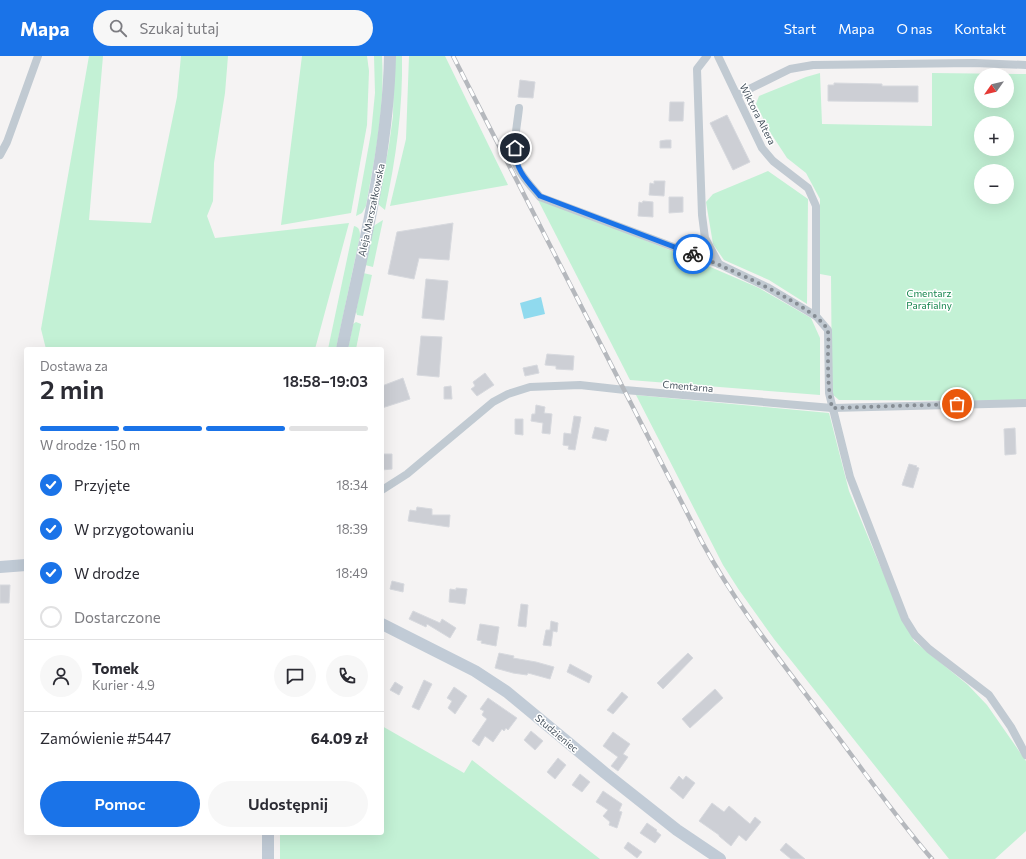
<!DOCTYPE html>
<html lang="pl">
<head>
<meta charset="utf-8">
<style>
  body { margin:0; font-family:Commissioner,sans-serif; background:#f7f7f7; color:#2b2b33; height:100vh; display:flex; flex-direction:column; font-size:15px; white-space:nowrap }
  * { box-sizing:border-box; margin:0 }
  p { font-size:13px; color:#7c7c81 }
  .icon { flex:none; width:22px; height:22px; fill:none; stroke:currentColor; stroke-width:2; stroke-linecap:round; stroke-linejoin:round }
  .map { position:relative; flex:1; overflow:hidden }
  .drawer { position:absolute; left:24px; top:291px; width:360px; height:488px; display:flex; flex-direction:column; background:#fff; border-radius:4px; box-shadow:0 4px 16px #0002 }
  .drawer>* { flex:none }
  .needle { width:26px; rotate:236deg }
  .buttons { position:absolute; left:974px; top:12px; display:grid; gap:8px }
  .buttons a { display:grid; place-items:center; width:40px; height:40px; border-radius:50%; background:#fff; box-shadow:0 4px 16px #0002; font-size:20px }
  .pin { position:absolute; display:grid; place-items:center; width:34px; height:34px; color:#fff; margin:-17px; border:2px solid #fff; border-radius:50%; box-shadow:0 1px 4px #0007 }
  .courier { position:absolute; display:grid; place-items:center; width:40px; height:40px; margin:-20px; border:3px solid #1a73e8; border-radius:50%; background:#fff; color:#222; box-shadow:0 1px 5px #0007 }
  .summary em { font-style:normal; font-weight:600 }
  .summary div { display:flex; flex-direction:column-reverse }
  .summary { display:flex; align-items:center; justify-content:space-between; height:68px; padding:0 16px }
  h1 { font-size:26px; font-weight:600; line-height:30px }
  .bar { display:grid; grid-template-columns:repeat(4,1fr); gap:6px 4px; align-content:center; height:48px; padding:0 16px }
  .bar i { height:5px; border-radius:3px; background:#e1e1e2 }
  .bar .current { background:#1a73e8 }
  .bar p { grid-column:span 4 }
  .line { display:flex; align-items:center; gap:10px; padding:0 16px; border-top:1px solid #e1e1e2 }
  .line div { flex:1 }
  .round { display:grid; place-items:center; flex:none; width:42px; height:42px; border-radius:21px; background:#f7f7f7 }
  ol { padding:0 16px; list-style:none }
  li { display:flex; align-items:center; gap:12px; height:44px }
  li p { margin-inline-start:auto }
  li .icon { padding:4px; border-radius:50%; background:#1a73e8; color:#fff; stroke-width:4 }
  li:last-child { color:#7c7c81 }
  li i { width:22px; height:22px; border:2px solid #e1e1e2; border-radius:50% }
  .primary-button { display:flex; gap:8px; margin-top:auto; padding:8px 16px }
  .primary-button a { flex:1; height:46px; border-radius:24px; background:#1a73e8; color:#fff; font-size:16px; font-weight:600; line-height:46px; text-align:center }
  .primary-button a+a { background:#f7f7f7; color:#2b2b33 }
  header { display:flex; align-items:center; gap:24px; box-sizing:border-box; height:56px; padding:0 20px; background:#1a73e8; color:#fff }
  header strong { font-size:19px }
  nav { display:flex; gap:22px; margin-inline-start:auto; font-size:14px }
  .search { width:280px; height:36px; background:#f7f7f7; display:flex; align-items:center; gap:10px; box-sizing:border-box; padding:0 14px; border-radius:22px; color:#7c7c81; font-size:15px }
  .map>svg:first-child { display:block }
</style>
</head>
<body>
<header>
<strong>Mapa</strong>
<div class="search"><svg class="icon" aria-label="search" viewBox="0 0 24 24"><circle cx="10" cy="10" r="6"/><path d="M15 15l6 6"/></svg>Szukaj tutaj</div>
<nav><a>Start</a><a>Mapa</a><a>O nas</a><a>Kontakt</a></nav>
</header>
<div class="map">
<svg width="1026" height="803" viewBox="0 0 1026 803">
  <rect width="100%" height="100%" fill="#f5f3f3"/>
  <g fill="#c3f1d5" fill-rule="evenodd">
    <path d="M89,0h14l-14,164 62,3 26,-126 4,-41h47l-3,37 -11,70 -1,38 -6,15 8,22 134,-15 -34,126h-269l-5,-20z"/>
    <path d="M302,0h65l2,15 -2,54 -16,88 -70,12z"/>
    <path d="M374,0h8v1c3,51 -7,100 -16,149l-4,7 -6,3 15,-83 4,-40z"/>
    <path d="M394,0h8c1,52 -6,103 -17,154l-6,-5v-5l10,-55 4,-29z"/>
    <path d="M409,0h36l63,129 -118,21 16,-67z"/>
    <path d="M820,17l2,51 110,2v-53l94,1v327l-187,-1 -7,-6 -1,-118 -11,-2v-75l-14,-26 -19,-15 -17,-26 -14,-28 3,-8 47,-19zM981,19h26v26h-26zM981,67h26v26h-26zM981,115h26v26h-26z"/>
    <path d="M768,115l40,28 -1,105 -38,-24 -45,-20 -11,-16 -7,-42 7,-8z"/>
    <path d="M537,142l148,58 74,32 52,30 9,20v57l-190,-15z"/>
    <path d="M383,164l-10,47 -8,-2 7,-36 3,-4z"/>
    <path d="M354,170c5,1 6,5 6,10l-24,113h-8z"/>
    <path d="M363,217l9,2 -9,41 -6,-1 -1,-3z"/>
    <path d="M356,266l5,2 -5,25h-8l5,-25z"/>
    <path d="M636,339l193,18 20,78 29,70 36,80 54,44 19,20 39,56v70l-31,28h-46l-175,-220 -35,-49 -16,-25z"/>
    <path d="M382,670l82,47 8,-13 128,99h-320v-26h102z"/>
  </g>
  <path fill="#90daee" d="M541,241l4,17 -21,5 -4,-16z"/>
  <g fill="#cdcfd5" stroke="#d7d9de">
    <path d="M520,24l15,2 -2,16 -15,-1z"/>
    <path d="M834,27l48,1v2h36v16l-90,-1v-16h6z"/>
    <path d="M670,46h14l-1,19h-14z"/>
    <path d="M727,59l23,47 -17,8 -23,-47z"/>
    <path d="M666,84h5v8h-11v-7z"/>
    <path d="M654,125h11l-1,15 -15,-1 1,-12 4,1z"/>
    <path d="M669,141h14v15l-14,1z"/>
    <path d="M643,145l10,1v15l-15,-1 1,-14 3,1z"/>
    <path d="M453,167l-4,37 -30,-2 -5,21 -26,-5 9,-42z"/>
    <path d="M426,223l22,2 -4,39 -22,-2z"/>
    <path d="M421,280l21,1 -3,40 -22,-2z"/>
    <path d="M547,298l27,2 -1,14 -17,-1v-3l-11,-1z"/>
    <path d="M537,309l2,8 -14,3 -2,-8z"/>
    <path d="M485,317l9,12 -17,11 -6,-7 4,-3 -2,-4z"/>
    <path d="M403,322l7,21 -28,9v-22z"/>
    <path d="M451,330l1,13h-8v-12z"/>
    <path d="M536,349l9,2 -1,6 8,1 -2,20 -8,-1 1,-10 -12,-2 1,-7h3z"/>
    <path d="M574,360l7,1 -6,33 -7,-1 1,-3 -6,-1 1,-12 7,1z"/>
    <path d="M515,363h8v16l-8,-1z"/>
    <path d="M595,371l14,3 -3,11 -14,-3z"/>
    <path d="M1015,372l1,26 -11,1 -1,-26z"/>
    <path d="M383,398h9v15l-10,1z"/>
    <path d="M909,408l8,2 -1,1 3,1 -6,20 -11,-3z"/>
    <path d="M417,451l15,2v6h18l-1,12 -41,-6 2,-11 6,1z"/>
    <path d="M392,525l12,3 -1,8 -13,-3z"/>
    <path d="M0,529h10l-1,18h-9z"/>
    <path d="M456,532l11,1 -2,15 -16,-2 1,-13 6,1z"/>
    <path d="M521,548l7,1 -2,22 -8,-1z"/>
    <path d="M413,555l27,12 2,-4 14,9 -6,10 -23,-14 -1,3 -17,-8z"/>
    <path d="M551,565l7,2 -1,9 -4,-1 -2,15 -8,-1 3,-15h4z"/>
    <path d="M480,568l19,3 -3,19 -15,-3 1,-2 -5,-1z"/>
    <path d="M499,597l15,3 -1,2 23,4 18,5 -4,12 -22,-6 -1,2 -14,-2 -18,-5z"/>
    <path d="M688,597l5,5 -30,31 -6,-6z"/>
    <path d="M570,608l22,12 -3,7 -22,-11z"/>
    <path d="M424,624l8,4 -13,26 -7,-3z"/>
    <path d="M395,626l8,5 -4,8 -9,-5z"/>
    <path d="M454,631l13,9 -12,18 -7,-6 4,-7 -5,-3z"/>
    <path d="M715,633l8,9 -33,30 -8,-9z"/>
    <path d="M622,636l6,5 -15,17 -6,-4z"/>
    <path d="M488,642l29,20 -9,12 -2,-2 -2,3 -2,-2 -9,13 -8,-6 -6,10 -7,-5 15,-22 -5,-4 2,-4 -4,-2z"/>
    <path d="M531,675l12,10 -8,9 -11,-10z"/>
    <path d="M613,676l17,12 -7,10 5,3 -10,14 -7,-5 7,-9 -15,-11z"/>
    <path d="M558,702l8,7 -11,14 -8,-7z"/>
    <path d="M580,718l10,8 -8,10 -10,-7z"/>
    <path d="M679,720l4,4 3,-4 9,7 -12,16 -13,-11z"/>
    <path d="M603,735l19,13 -3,7 3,1 -5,16 -8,-3 1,-3 -7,-6 5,-6 -12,-8z"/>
    <path d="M712,747l12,9 5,-6 21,18 5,-7 6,5 -15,19 -7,-6 -8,11 -12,-10v-1l-20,-14z"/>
    <path d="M647,767l10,7 -1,1 5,4 -6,8 -15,-10z"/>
    <path d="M628,786l14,10 -5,6 -13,-10z"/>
    <path d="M786,787l19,16h-14l-11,-9z"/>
  </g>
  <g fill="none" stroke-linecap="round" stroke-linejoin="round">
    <g stroke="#c1cad2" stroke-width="8">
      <path d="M707,0l-10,13 5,146 3,23 14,26"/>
      <path d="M718,0l44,92 11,13 35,27 8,18v110l12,14 1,63 21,84 55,142 10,16 14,14 60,46 22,32 15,28"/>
      <path d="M737,39l53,-26 23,-4 161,-2 52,2"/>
      <path d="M519,52c-1,12 -7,42 -4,53 4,13 16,25 25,36l179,67 48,23 49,29"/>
      <path d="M0,99l7,-13 31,-86"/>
      <path d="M382,434l25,-16 86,-72 15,-8 22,-7 50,-2 45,5 207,18 194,-5"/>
    </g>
    <g stroke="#c1cbd6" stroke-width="12">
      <path d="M342,293c20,-97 46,-194 48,-293"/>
      <path d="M0,511l26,-2"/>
      <path d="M382,568l93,47 32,21 98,81 72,57 43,29"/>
      <path d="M268,777v26"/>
    </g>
    <defs>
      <path id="rail" d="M453,0l249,486c34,63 78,118 121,175 36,47 70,97 109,142"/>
    </defs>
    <use href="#rail" stroke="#b5b8bd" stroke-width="4.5"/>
    <use href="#rail" stroke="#fff" stroke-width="3" stroke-dasharray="9" stroke-linecap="butt"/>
  </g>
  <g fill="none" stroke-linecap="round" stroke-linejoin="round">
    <path stroke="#868d94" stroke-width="4" stroke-dasharray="0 7.2" d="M693,198c23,9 131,55 135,78 1,6 0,14 0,21 0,19 0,36 4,55l125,-4"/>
    <path stroke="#1a73e8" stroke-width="5" d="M515,92c0,22 12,33 25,48l153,58"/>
  </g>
  <g text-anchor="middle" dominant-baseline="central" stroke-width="3" stroke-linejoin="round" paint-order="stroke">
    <g font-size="10" fill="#4a5661" stroke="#fff">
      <text transform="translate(758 58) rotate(63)">Wiktora Altera</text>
      <text transform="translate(371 154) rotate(-78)">Aleja Marszałkowska</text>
      <text transform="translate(688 330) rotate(5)">Cmentarna</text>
      <text transform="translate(557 677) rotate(40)">Studzieniec</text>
    </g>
    <g font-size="10" fill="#17864f" stroke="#fff">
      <text x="929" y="237">Cmentarz<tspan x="929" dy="12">Parafialny</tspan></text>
    </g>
  </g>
</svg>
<div class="buttons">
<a><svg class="needle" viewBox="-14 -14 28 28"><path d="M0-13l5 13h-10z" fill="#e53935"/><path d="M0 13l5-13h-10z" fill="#7c7c81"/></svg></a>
<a>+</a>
<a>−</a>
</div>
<div class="pin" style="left:957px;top:348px;background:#ea580c"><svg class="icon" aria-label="bag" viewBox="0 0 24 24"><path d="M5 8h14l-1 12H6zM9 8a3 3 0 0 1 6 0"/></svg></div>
<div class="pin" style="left:515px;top:92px;background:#1f2937"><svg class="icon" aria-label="home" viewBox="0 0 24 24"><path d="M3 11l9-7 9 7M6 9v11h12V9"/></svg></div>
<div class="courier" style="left:693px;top:198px"><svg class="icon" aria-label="bike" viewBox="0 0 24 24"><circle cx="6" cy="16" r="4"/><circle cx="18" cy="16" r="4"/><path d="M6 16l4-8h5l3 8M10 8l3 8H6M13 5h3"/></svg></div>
<section class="drawer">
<div class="summary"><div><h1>2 min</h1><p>Dostawa za</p></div><em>18:58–19:03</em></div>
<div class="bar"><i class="current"></i><i class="current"></i><i class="current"></i><i></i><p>W drodze · 150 m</p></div>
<ol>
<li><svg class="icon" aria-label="check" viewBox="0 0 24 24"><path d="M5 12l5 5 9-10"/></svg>Przyjęte<p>18:34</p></li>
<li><svg class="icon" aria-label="check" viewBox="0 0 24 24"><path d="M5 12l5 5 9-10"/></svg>W przygotowaniu<p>18:39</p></li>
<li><svg class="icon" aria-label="check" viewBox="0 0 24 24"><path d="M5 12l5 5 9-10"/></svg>W drodze<p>18:49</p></li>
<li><i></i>Dostarczone</li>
</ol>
<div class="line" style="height:72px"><a class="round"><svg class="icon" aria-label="person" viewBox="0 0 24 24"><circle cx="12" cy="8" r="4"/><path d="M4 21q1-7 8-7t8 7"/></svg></a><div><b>Tomek</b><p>Kurier · 4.9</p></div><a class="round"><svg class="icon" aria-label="chat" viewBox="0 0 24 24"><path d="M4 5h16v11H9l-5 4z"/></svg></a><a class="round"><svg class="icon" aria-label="phone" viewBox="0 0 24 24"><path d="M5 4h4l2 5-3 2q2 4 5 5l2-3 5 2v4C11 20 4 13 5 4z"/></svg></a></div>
<div class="line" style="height:52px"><div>Zamówienie #5447</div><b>64.09 zł</b></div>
<div class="primary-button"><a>Pomoc</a><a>Udostępnij</a></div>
</section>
</div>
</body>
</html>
